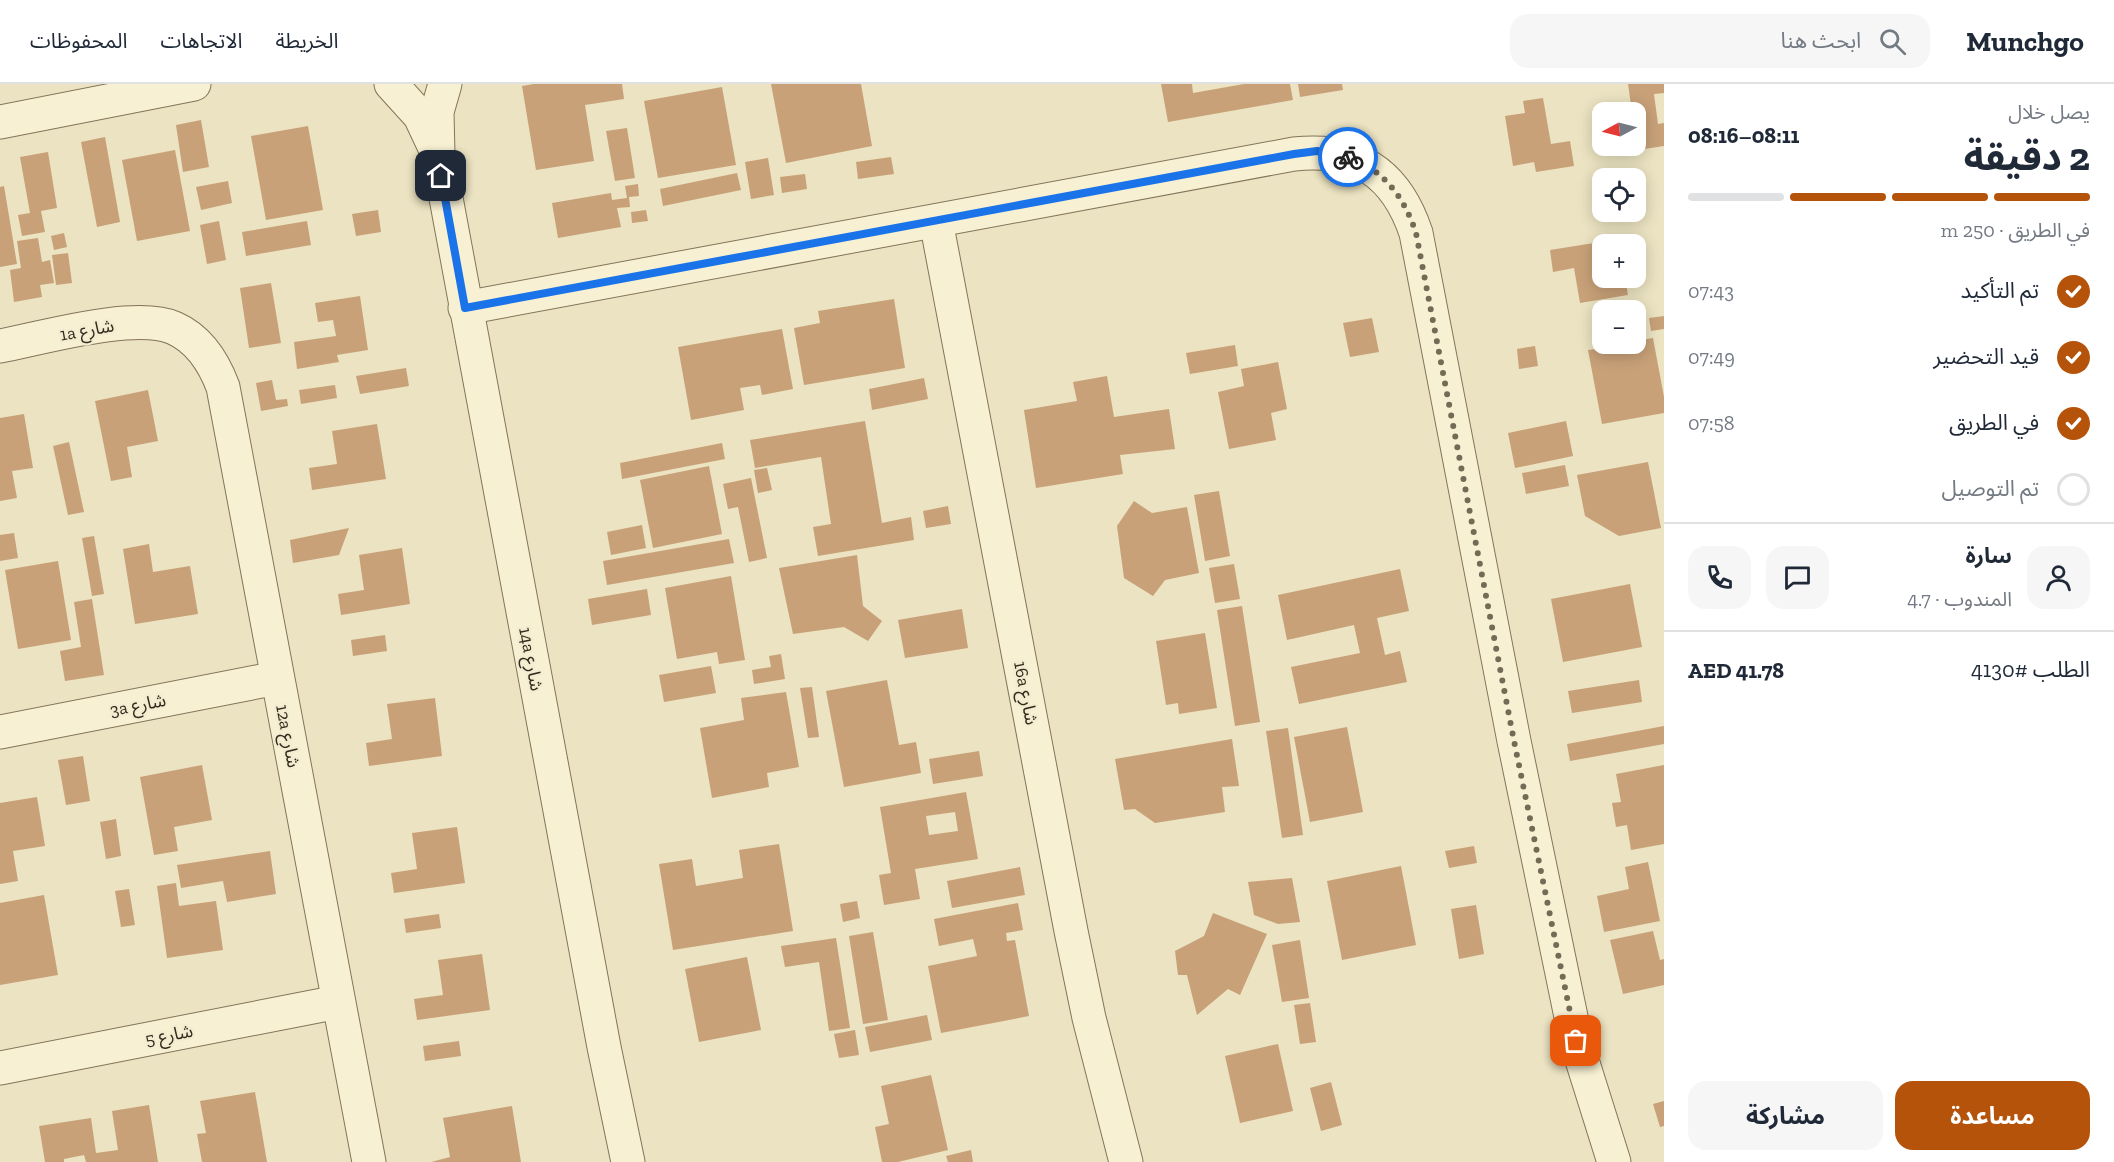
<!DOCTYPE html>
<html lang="ar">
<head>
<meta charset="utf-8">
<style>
  body { margin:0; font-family:"Zilla Slab","Noto Sans Arabic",serif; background:#f6f6f7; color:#1f2937; direction:rtl; height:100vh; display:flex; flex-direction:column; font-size:22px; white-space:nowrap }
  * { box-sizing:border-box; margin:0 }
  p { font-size:20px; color:#747a83 }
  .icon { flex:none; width:33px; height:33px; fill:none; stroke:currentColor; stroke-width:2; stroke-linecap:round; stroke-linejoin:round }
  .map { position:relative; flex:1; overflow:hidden; direction:ltr }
  .sheet { display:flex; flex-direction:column; background:#fff; width:450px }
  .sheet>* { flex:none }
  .needle { width:39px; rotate:263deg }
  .tools { position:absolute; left:1592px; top:18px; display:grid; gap:12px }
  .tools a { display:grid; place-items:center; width:54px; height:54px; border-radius:12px; background:#fff; box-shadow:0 3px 15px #0003; font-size:30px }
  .pin { position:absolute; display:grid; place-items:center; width:51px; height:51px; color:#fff; margin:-26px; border-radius:12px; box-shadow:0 3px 9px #0006 }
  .courier { position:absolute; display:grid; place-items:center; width:60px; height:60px; margin:-30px; border:4px solid #1a73e8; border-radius:50%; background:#fff; color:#222; box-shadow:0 2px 8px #0007 }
  .headline em { font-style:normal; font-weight:700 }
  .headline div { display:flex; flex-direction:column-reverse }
  .headline { display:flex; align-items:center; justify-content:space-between; height:102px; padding:0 24px }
  h1 { font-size:39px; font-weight:700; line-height:45px }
  .bar { display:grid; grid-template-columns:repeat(4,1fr); gap:9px 6px; align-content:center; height:72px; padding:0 24px }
  .bar i { height:8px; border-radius:4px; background:#e0e1e3 }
  .bar .selected { background:#b45309 }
  .bar p { grid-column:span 4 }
  .line { display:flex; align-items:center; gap:15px; padding:0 24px; border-top:2px solid #e0e1e3 }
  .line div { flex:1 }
  .round { display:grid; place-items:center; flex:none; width:63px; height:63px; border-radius:18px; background:#f6f6f7 }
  ol { padding:0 24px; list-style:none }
  li { display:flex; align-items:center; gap:18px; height:66px }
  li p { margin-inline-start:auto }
  li .icon { padding:6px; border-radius:50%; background:#b45309; color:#fff; stroke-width:4 }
  li:last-child { color:#747a83 }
  li i { width:33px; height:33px; border:3px solid #e0e1e3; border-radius:50% }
  .primary-button { display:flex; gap:12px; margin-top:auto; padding:12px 24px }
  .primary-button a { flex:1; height:69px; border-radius:18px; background:#b45309; color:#fff; font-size:24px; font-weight:700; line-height:69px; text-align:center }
  .primary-button a+a { background:#f6f6f7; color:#1f2937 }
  header { display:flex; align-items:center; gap:36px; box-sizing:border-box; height:84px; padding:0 30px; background:#fff; border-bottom:2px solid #e0e1e3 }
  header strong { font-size:28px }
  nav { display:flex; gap:33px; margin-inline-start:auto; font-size:21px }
  .search { width:420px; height:54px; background:#f6f6f7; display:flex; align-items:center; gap:15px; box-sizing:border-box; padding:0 21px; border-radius:18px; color:#747a83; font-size:22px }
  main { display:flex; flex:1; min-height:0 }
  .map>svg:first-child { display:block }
</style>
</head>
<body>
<header>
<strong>Munchgo</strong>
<div class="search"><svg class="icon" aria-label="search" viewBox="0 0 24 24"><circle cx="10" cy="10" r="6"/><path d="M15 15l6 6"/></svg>ابحث هنا</div>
<nav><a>الخريطة</a><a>الاتجاهات</a><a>المحفوظات</a></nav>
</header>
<main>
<section class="sheet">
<div class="headline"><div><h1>2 دقيقة</h1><p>يصل خلال</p></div><em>08:11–08:16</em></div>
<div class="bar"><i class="selected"></i><i class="selected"></i><i class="selected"></i><i></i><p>في الطريق · 250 m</p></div>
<ol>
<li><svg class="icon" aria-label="check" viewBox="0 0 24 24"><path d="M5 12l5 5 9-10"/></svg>تم التأكيد<p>07:43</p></li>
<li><svg class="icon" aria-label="check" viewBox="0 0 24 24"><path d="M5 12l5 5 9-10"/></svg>قيد التحضير<p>07:49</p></li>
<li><svg class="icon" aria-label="check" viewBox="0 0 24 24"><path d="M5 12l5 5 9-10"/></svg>في الطريق<p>07:58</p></li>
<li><i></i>تم التوصيل</li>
</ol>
<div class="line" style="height:108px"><a class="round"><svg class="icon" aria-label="person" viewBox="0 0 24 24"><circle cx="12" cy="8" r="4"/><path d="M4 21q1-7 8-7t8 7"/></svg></a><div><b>سارة</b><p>المندوب · 4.7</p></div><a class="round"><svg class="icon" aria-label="chat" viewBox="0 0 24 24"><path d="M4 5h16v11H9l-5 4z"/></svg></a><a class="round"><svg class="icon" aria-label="phone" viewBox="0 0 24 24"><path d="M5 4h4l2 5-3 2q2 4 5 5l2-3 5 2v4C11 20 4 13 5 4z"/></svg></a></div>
<div class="line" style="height:78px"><div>الطلب #4130</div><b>AED 41.78</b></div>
<div class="primary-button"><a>مساعدة</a><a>مشاركة</a></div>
</section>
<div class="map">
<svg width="1664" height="1078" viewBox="0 0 1664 1078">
  <rect width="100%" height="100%" fill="#ebe3c1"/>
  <g fill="#c8a178" fill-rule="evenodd">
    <path d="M534,0h88l2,15 -39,6 9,56 -58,9 -14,-84z"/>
    <path d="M771,0h90l11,62 -86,17z"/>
    <path d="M1161,0h31l1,9 51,-9h46l3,16 -125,22z"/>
    <path d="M1298,0h44l1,6 -43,7z"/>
    <path d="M1628,0h36v9l-10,1 4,30 6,-1v23l-26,4 -3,-38h-3z"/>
    <path d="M722,3l14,78 -78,13 -14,-77z"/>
    <path d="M1543,14l8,46 19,-3 4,25 -38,6 -2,-10 -21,4 -8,-50 20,-3 -2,-12z"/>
    <path d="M201,36l8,47 -26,5 -7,-47z"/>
    <path d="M308,42l15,84 -57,10 -15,-84z"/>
    <path d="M627,44l8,50 -20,3 -9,-50z"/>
    <path d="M105,53l15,85 -23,5 -16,-85z"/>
    <path d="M175,66l15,81 -53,10 -15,-81z"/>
    <path d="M48,68l9,56 -16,3 4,21 -23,4 -4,-21 12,-2 -10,-56z"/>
    <path d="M891,73l3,17 -36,5 -2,-17z"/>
    <path d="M768,74l6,37 -23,4 -6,-37z"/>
    <path d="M737,89l4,17 -78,16 -3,-17z"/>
    <path d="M805,90l2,15 -25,4 -2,-16z"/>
    <path d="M228,97l4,22 -31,7 -5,-23z"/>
    <path d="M638,100l1,12 -10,1 1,10 -13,1 4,19 -63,11 -6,-35 59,-10 1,7 15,-2 -2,-12z"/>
    <path d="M4,102l13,78 -17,3v-80z"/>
    <path d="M378,126l3,22 -25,4 -4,-22z"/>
    <path d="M646,126l2,11 -16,2 -1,-11z"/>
    <path d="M219,137l7,39 -19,4 -7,-39z"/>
    <path d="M307,137l4,24 -65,11 -4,-24z"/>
    <path d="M64,149l3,14 -13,3 -3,-14z"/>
    <path d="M38,154l4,24 8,-2 4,23 -14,2 2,12 -28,5 -4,-32 11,-2 -4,-27z"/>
    <path d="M1619,155l1,5h-18v34h23l3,17 -48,8 -6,-35 -21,4 -3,-22z"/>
    <path d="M68,169l4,30 -16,2 -4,-30z"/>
    <path d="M271,199l10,60 -32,5 -9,-60z"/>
    <path d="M360,212l8,54 -31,5 2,7 -42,7 -3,-27 42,-6 -3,-16 -15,2 -3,-19z"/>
    <path d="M894,215l11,69 -101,17 -10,-57 26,-5 -2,-12z"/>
    <path d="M1664,232v13l-13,2 -2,-13z"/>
    <path d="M1372,234l7,34 -29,5 -7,-34z"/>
    <path d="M782,245l11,60 -31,6 -2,-10 -20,3 4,22 -53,10 -13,-73z"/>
    <path d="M1653,254l11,59v16l-62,11 -14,-74 47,-6v-3z"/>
    <path d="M1235,261l3,21 -48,8 -4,-21z"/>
    <path d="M1535,262l3,20 -19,3 -2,-20z"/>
    <path d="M1278,278l9,47 -16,4 5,27 -47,9 -11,-57 26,-6 -3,-17z"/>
    <path d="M406,284l3,18 -49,8 -4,-18z"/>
    <path d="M1107,292l7,41 55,-8 6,40 -55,6 3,19 -87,14 -12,-78 53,-9 -4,-19z"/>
    <path d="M924,294l4,21 -56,11 -3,-21z"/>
    <path d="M272,296l4,20 11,-1 1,7 -27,5 -5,-28z"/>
    <path d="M335,301l2,13 -36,6 -2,-14z"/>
    <path d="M148,306l10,51 -31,6 5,30 -21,4 -16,-80z"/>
    <path d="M24,330l9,54 -21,3 5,27 -17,3v-83z"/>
    <path d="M865,337l17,102 29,-6 3,23 -96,16 -5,-29 18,-3 -10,-67 -66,11 -5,-28z"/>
    <path d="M1566,337l7,35 -58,12 -7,-35z"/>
    <path d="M377,340l9,55 -74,11 -3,-22 28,-4 -5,-33z"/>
    <path d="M69,358l15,70 -16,3 -15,-69z"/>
    <path d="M722,359l3,16 -103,20 -2,-16z"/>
    <path d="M1648,378l13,66 -42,8 -34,-20 -8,-41z"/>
    <path d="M1565,381l4,21 -43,8 -4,-21z"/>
    <path d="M709,382l13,68 -69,14 -13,-68z"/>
    <path d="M767,384l5,22 -14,3 -4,-23z"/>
    <path d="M751,394l16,80 -18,4 -11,-55 -10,2 -5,-25z"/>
    <path d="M1219,407l11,65 -25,5 -11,-66z"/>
    <path d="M1134,417l18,12 35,-6 12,66 -34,7 -12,16 -29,-18 -7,-52z"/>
    <path d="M948,422l3,18 -25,4 -3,-17z"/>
    <path d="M642,441l4,23 -35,7 -4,-23z"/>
    <path d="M349,444l-10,27 -46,8 -3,-23z"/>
    <path d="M14,449l4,25 -18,3v-26z"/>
    <path d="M94,452l10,58 -12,2 -10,-58z"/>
    <path d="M729,455l5,24 -127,22 -4,-24z"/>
    <path d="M149,460l4,28 37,-6 8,48 -63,10 -12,-75z"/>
    <path d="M402,464l8,56 -69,11 -3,-21 26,-4 -5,-35z"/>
    <path d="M857,471l6,51 19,15 -14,20 -24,-14 -51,7 -14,-66z"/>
    <path d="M58,477l13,79 -53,9 -13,-79z"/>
    <path d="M1234,480l6,35 -25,4 -6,-35z"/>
    <path d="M1400,485l9,42 -32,7 8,37 15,-4 7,31 -108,22 -8,-37 69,-14 -6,-28 -67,15 -9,-45z"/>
    <path d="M731,492l14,84 -26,4 -2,-12 -40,7 -12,-71z"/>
    <path d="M1630,500l12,63 -79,15 -12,-63z"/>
    <path d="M647,505l4,26 -59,10 -4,-26z"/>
    <path d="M92,515l12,76 -39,6 -5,-30 21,-4 -7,-45z"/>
    <path d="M1242,522l18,116 -25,4 -18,-116z"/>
    <path d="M962,525l6,39 -63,10 -7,-38z"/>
    <path d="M1205,549l12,75 -38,6 -1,-11 -12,2 -10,-64z"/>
    <path d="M385,551l2,16 -34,5 -2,-16z"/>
    <path d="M781,570l4,25 -31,5 -2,-14 19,-3 -2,-11z"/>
    <path d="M711,582l5,27 -52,9 -5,-27z"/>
    <path d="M887,596l12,65 17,-3 5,31 -77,14 -18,-96z"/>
    <path d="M1639,596l3,22 -70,11 -4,-22z"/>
    <path d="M812,603l7,50 -11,1 -8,-50z"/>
    <path d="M786,608l13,75 -32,6 2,14 -57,11 -12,-70 44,-8 -3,-22z"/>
    <path d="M435,614l7,58 -73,10 -3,-23 26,-4 -5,-35z"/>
    <path d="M1664,642v18l-94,17 -3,-17z"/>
    <path d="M1347,643l16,85 -53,10 -16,-85z"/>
    <path d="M1288,644l15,107 -21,3 -16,-107z"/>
    <path d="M1232,655l7,47 -17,1 3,25 -70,11 -20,-14 -11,1 -9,-51z"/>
    <path d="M979,667l4,25 -50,8 -4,-25z"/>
    <path d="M83,672l7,45 -24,4 -8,-45z"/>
    <path d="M202,681l10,55 -38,7 4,24 -24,4 -14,-78z"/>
    <path d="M1664,681v79l-33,6 -4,-25 -11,2 -4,-24 9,-1 -5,-28z"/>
    <path d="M966,708l12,67 -63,10 5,30 -36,6 -5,-30 12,-2 -11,-66zM955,728l3,19 -29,4 -3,-19z"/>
    <path d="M37,713l8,49 -32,5 5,30 -18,3v-81z"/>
    <path d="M116,735l5,37 -15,3 -6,-37z"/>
    <path d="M457,743l8,56 -71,10 -3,-20 26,-4 -5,-36z"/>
    <path d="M779,760l14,87 -120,19 -14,-86 33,-5 4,27 47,-8 -4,-28z"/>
    <path d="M1474,762l3,17 -28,5 -4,-17z"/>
    <path d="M270,767l6,43 -49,8 -4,-21 -42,7 -4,-23z"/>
    <path d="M1648,778l12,59 -56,11 -7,-36 32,-7 -4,-22z"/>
    <path d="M1401,782l15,79 -74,15 -15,-79z"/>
    <path d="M1020,783l5,28 -73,13 -5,-27z"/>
    <path d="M1292,794l8,44 -22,2 -24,-9 -6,-33z"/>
    <path d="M176,799l3,23 37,-5 7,49 -56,8 -10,-72z"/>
    <path d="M129,805l6,36 -14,2 -6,-36z"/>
    <path d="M44,811l14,80 -58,10v-82z"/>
    <path d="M857,817l3,17 -17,4 -3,-18z"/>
    <path d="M1018,819l5,27 -17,3 1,8 8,-1 14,76 -88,17 -13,-67 49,-10 -4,-17 -34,7 -5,-27z"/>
    <path d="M1476,821l8,49 -25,5 -8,-50z"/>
    <path d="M1213,829l54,21 -27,61 -12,-6 -31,26 -10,-40h-9l-3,-24 29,-15z"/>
    <path d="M439,830l2,14 -35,5 -2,-14z"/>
    <path d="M1653,847l7,29 4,-1v26l-41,9 -13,-54z"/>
    <path d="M873,848l15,88 -25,4 -14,-88z"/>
    <path d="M836,854l14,90 -21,3 -10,-69 -34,5 -4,-21z"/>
    <path d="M1300,856l9,58 -27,4 -10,-57z"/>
    <path d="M482,870l8,56 -73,10 -3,-21 29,-4 -5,-35z"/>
    <path d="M747,873l14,73 -62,12 -14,-73z"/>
    <path d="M1310,919l6,39 -16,2 -6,-39z"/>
    <path d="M927,931l5,25 -62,12 -5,-25z"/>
    <path d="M855,946l4,25 -20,3 -5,-24z"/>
    <path d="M459,957l2,15 -36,5 -2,-15z"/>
    <path d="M1278,960l15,67 -53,12 -15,-67z"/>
    <path d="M931,991l17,75 -50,12h-16l-7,-35 14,-3 -8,-38z"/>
    <path d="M1331,998l11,43 -21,6 -11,-43z"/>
    <path d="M255,1008l12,70h-65l-5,-28 9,-1 -6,-32z"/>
    <path d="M1664,1017v25l-4,1 -7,-23z"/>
    <path d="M149,1021l9,57h-72l-2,-7 -20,4v3h-19l-6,-36 52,-8 5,35 22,-3 -6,-39z"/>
    <path d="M512,1022l9,56h-90l19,-5 -7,-39z"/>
    <path d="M971,1066l2,12h-25l-2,-6z"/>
  </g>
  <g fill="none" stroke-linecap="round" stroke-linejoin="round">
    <defs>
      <g id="minor">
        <path d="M391,0l29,32 15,32"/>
        <path d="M445,0l-8,28 1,43 166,892 24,115"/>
        <path d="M0,38l194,-38"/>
        <path d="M936,137l135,710 18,87 37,144"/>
        <path d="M465,224l829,-154c63,-7 102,19 122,79l98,508 62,300 38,121"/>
        <path d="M0,262c42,-8 136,-35 174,-18 25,11 40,35 49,59l146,775"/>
        <path d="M0,648l277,-54"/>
        <path d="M0,984l338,-66"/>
      </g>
    </defs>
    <use href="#minor" stroke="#847459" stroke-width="35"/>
    <use href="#minor" stroke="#f7f0d3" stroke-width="33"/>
  </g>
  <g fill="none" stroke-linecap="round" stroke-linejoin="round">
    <path stroke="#746b56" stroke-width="6" stroke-dasharray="0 10.8" d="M1348,73c36,13 56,40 68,76l98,508 62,300"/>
    <path stroke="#1a73e8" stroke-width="8" d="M441,92l24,132 829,-154 23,-3 31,6"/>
  </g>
  <g text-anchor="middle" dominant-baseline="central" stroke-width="4.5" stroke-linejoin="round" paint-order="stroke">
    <g font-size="18" fill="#342a1d" stroke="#f3ecd0">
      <text transform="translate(87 246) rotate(-10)">1a شارع</text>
      <text transform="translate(531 575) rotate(79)">14a شارع</text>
      <text transform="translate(1026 609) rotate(79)">16a شارع</text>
      <text transform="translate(138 621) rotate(-11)">3a شارع</text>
      <text transform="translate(288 652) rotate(79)">12a شارع</text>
      <text transform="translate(169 951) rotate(-11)">شارع 5</text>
    </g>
  </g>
</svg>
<div class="tools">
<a><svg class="needle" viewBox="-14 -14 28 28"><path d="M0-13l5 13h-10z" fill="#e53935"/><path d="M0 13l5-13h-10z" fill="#747a83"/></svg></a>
<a><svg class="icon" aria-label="locate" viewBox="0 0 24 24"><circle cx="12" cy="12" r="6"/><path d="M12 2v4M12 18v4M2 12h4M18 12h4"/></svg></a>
<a>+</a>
<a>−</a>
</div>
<div class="pin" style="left:1576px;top:957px;background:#ea580c"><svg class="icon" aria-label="bag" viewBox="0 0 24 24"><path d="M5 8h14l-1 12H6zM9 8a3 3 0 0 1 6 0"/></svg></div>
<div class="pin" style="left:441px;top:92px;background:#1f2937"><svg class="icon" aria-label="home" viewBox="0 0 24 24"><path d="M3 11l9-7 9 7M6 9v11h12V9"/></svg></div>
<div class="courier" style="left:1348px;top:73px"><svg class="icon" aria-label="bike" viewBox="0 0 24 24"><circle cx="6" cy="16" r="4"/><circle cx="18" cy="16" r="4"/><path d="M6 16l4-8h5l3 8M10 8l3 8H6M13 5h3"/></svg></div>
</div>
</main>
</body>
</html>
